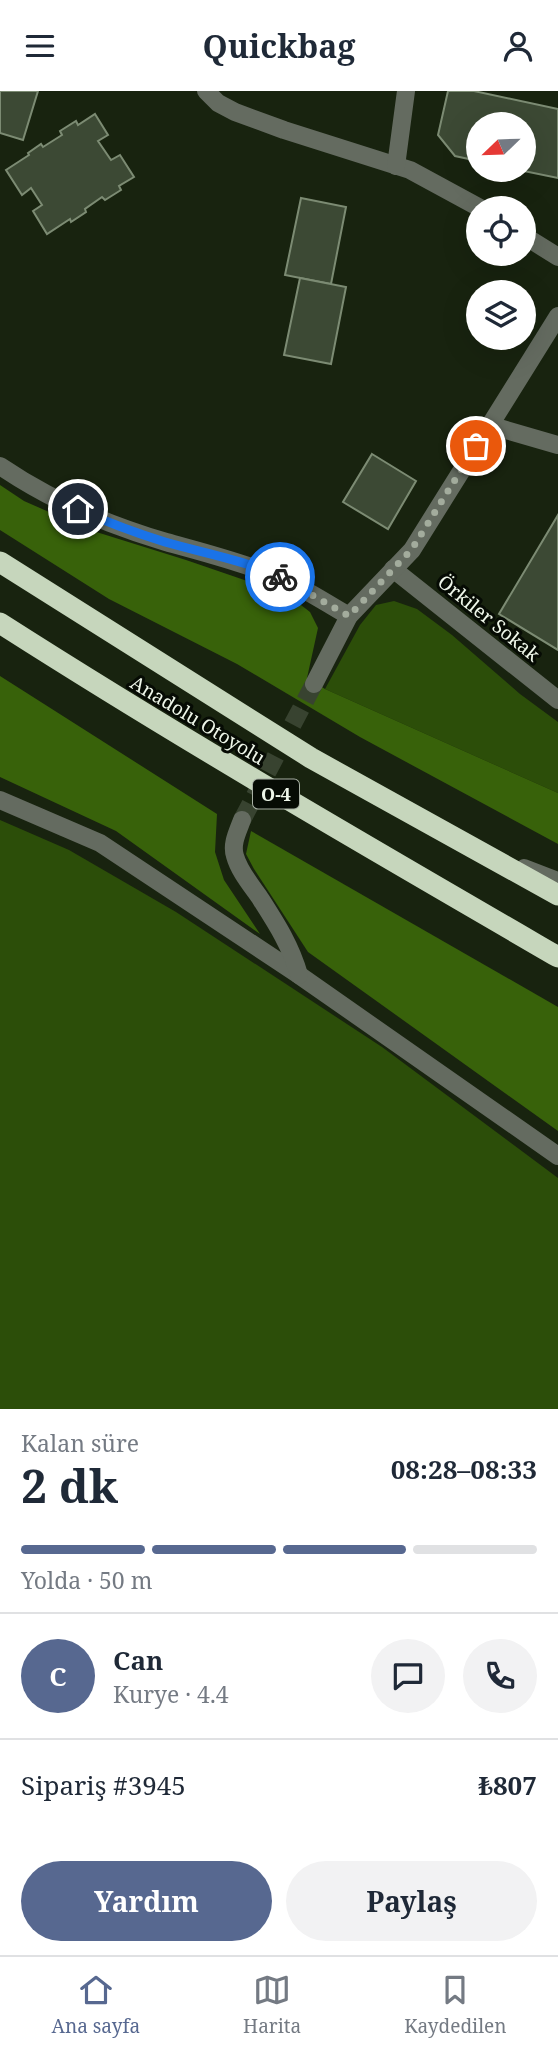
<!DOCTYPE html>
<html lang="tr">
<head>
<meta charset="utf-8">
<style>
  body { margin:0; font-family:"Noto Serif",serif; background:#f2f2f3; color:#1f2937; height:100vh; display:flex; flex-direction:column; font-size:26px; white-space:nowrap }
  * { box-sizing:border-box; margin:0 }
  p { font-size:23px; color:#747a83 }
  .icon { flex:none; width:38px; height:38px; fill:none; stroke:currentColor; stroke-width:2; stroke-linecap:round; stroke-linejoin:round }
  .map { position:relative; height:1318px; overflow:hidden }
  .drawer { display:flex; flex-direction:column; background:#fff; flex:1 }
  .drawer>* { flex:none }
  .needle { width:46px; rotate:247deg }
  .tools { position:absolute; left:466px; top:21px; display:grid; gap:14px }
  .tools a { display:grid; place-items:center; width:70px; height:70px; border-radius:50%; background:#fff; box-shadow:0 7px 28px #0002; font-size:35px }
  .pin { position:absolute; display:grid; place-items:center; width:60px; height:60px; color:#fff; margin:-30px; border:4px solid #fff; border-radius:50%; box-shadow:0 2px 7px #0007 }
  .courier { position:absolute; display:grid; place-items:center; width:70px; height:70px; margin:-35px; border:5px solid #1a73e8; border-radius:50%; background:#fff; color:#222; box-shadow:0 2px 9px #0007 }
  .headline em { font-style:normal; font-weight:700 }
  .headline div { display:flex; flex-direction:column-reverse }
  .headline { display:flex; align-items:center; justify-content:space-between; height:119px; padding:0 21px }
  h1 { font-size:46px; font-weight:700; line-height:52px }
  .bar { display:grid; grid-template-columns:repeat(4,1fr); gap:10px 7px; align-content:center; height:84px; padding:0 21px }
  .bar i { height:9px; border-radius:5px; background:#e0e1e3 }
  .bar .active { background:#576890 }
  .bar p { grid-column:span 4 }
  .line { display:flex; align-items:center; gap:18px; padding:0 21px; border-top:2px solid #e0e1e3 }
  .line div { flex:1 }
  .round { display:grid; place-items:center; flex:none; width:74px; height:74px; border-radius:37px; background:#f2f2f3 }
  .cta { display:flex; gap:14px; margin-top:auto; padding:14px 21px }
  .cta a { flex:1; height:80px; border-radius:42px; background:#576890; color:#fff; font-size:28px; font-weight:700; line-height:80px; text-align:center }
  .cta a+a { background:#f2f2f3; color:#1f2937 }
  header { display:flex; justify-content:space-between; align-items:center; height:91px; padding:0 21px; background:#fff; font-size:32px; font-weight:700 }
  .menu { display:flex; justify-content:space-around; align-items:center; height:98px; border-top:2px solid #e0e1e3; background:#fff; font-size:19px; color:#747a83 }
  .menu a { display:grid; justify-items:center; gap:4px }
  .menu .active { color:#576890 }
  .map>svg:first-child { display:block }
</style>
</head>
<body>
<header><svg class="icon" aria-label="menu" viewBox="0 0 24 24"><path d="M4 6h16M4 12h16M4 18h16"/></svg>Quickbag<svg class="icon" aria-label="person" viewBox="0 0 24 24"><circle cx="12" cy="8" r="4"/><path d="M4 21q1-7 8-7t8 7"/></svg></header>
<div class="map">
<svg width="558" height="1318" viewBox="0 0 558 1318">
  <rect width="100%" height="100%" fill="#18230f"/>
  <g fill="#2c4e09">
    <path d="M394,510l23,8 35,26 68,59 38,28v71l-233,-104 35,-64 16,-20z"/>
    <path d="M0,729l69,30 107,62 206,135 176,131v231h-558z"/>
  </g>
  <g fill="#38620a">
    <path d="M0,394l24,16 66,29 96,30 102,35 22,17 8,16 -11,50 18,11 233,104v51l-198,-107 -123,-73 -128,-65 -109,-69z"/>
    <path d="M0,585l217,138 -2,38 9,28 36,54 -144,-103 -116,-54z"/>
    <path d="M251,740l307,176v124l-250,-179 -54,-83 -8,-15z"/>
  </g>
  <g fill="#3c4934" stroke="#7c8b73" stroke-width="2">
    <path d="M0,0h38l-15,49 -23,-7z"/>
    <path d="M448,0h26l84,18v69l-39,-8h4v-46h-45v37l-23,-5 -17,-21z"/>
    <path d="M95,23l13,21 -10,6 13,19 9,-5 14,22 -15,9 2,4 -16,10 -3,-3 -17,12 1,3 -15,10 -1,-3 -23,15 -14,-23 9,-6 -11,-17 -9,7 -16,-25 23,-15 -1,-2 13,-9 2,3 19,-12 -2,-4 16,-10 2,4z"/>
    <path d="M301,107l45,9 -15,77 -46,-9z"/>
    <path d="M300,187l46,9 -15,77 -47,-9z"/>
    <path d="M372,363l44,27 -28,48 -45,-27z"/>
    <path d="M558,424v135l-59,-36z"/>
  </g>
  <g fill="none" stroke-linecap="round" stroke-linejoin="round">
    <path stroke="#384330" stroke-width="18" stroke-dasharray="18 9" stroke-linecap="butt" d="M242,729l72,-136"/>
    <path stroke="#646b60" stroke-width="16" d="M524,776l34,13"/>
    <g stroke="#646b60" stroke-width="18">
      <path d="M206,0l12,12 17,9 49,18 126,40 70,38"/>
      <path d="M396,75l10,-75"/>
      <path d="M523,144l35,22"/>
      <path d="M489,334l69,20"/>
      <path d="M0,375c50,34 108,59 166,76 36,10 72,19 107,33 27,10 51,27 76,41"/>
      <path d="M393,478l165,131"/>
      <path d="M314,593l35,-68 63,-66 146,-234"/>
      <path d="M0,709l100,43 199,132 259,181"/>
      <path d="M242,729c-4,11 -11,24 -7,36 4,15 16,29 25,42 16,25 31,48 39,77"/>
    </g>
    <g stroke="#c6d6bc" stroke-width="21">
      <path d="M0,471l311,196 247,137"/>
      <path d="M0,532c183,117 370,225 558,334"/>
    </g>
  </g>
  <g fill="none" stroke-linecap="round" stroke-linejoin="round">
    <path stroke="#a3ac9d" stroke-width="7" stroke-dasharray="0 12.6" d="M280,486l69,39 63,-67 64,-103"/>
    <path stroke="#1a73e8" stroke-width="9" d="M78,418c28,13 58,24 87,33 38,11 79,18 115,35"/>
  </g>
  <g text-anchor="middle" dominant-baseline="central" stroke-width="6" stroke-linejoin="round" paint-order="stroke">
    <rect fill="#060b04" stroke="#a8b0a4" stroke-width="2" x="253" y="688.5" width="46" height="29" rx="5"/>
    <g font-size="18" font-weight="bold" fill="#eef6e9">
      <text x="276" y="703">O-4</text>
    </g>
    <g font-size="19" fill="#eef6e9" stroke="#060b04">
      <text transform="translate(489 527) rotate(39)">Örkiler Sokak</text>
      <text transform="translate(198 629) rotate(31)">Anadolu Otoyolu</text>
    </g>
  </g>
</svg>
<div class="tools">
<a><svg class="needle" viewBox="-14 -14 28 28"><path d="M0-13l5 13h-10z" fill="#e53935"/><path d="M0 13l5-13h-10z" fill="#747a83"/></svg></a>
<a><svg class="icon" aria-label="locate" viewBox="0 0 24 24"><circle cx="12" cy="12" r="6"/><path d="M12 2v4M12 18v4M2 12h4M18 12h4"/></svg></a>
<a><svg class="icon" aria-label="layers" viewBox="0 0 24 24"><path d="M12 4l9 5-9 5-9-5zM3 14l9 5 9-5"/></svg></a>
</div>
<div class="pin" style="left:476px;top:355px;background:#ea580c"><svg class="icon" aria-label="bag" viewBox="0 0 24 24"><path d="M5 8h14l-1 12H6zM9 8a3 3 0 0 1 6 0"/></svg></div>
<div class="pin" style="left:78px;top:418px;background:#1f2937"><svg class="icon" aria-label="home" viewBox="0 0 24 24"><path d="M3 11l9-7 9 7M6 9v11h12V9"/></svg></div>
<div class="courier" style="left:280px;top:486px"><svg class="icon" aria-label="bike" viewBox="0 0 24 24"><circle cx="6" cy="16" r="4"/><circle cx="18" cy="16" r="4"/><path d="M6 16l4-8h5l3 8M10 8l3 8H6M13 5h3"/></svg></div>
</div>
<section class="drawer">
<div class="headline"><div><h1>2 dk</h1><p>Kalan süre</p></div><em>08:28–08:33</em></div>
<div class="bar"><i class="active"></i><i class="active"></i><i class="active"></i><i></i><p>Yolda · 50 m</p></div>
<div class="line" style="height:126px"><b class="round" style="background:#576890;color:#fff">C</b><div><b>Can</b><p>Kurye · 4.4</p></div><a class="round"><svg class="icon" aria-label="chat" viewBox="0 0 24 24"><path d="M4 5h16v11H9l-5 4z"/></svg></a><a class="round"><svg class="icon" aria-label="phone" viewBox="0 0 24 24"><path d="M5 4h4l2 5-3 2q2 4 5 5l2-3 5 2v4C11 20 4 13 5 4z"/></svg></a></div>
<div class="line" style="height:91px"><div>Sipariş #3945</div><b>₺807</b></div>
<div class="cta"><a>Yardım</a><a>Paylaş</a></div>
</section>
<nav class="menu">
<a class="active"><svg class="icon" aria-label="home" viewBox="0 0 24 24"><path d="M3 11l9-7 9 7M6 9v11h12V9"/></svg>Ana sayfa</a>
<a><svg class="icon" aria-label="map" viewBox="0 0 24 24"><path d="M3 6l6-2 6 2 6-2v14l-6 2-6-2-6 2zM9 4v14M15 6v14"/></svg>Harita</a>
<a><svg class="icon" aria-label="saved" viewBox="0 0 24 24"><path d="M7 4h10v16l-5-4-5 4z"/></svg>Kaydedilen</a>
</nav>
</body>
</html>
